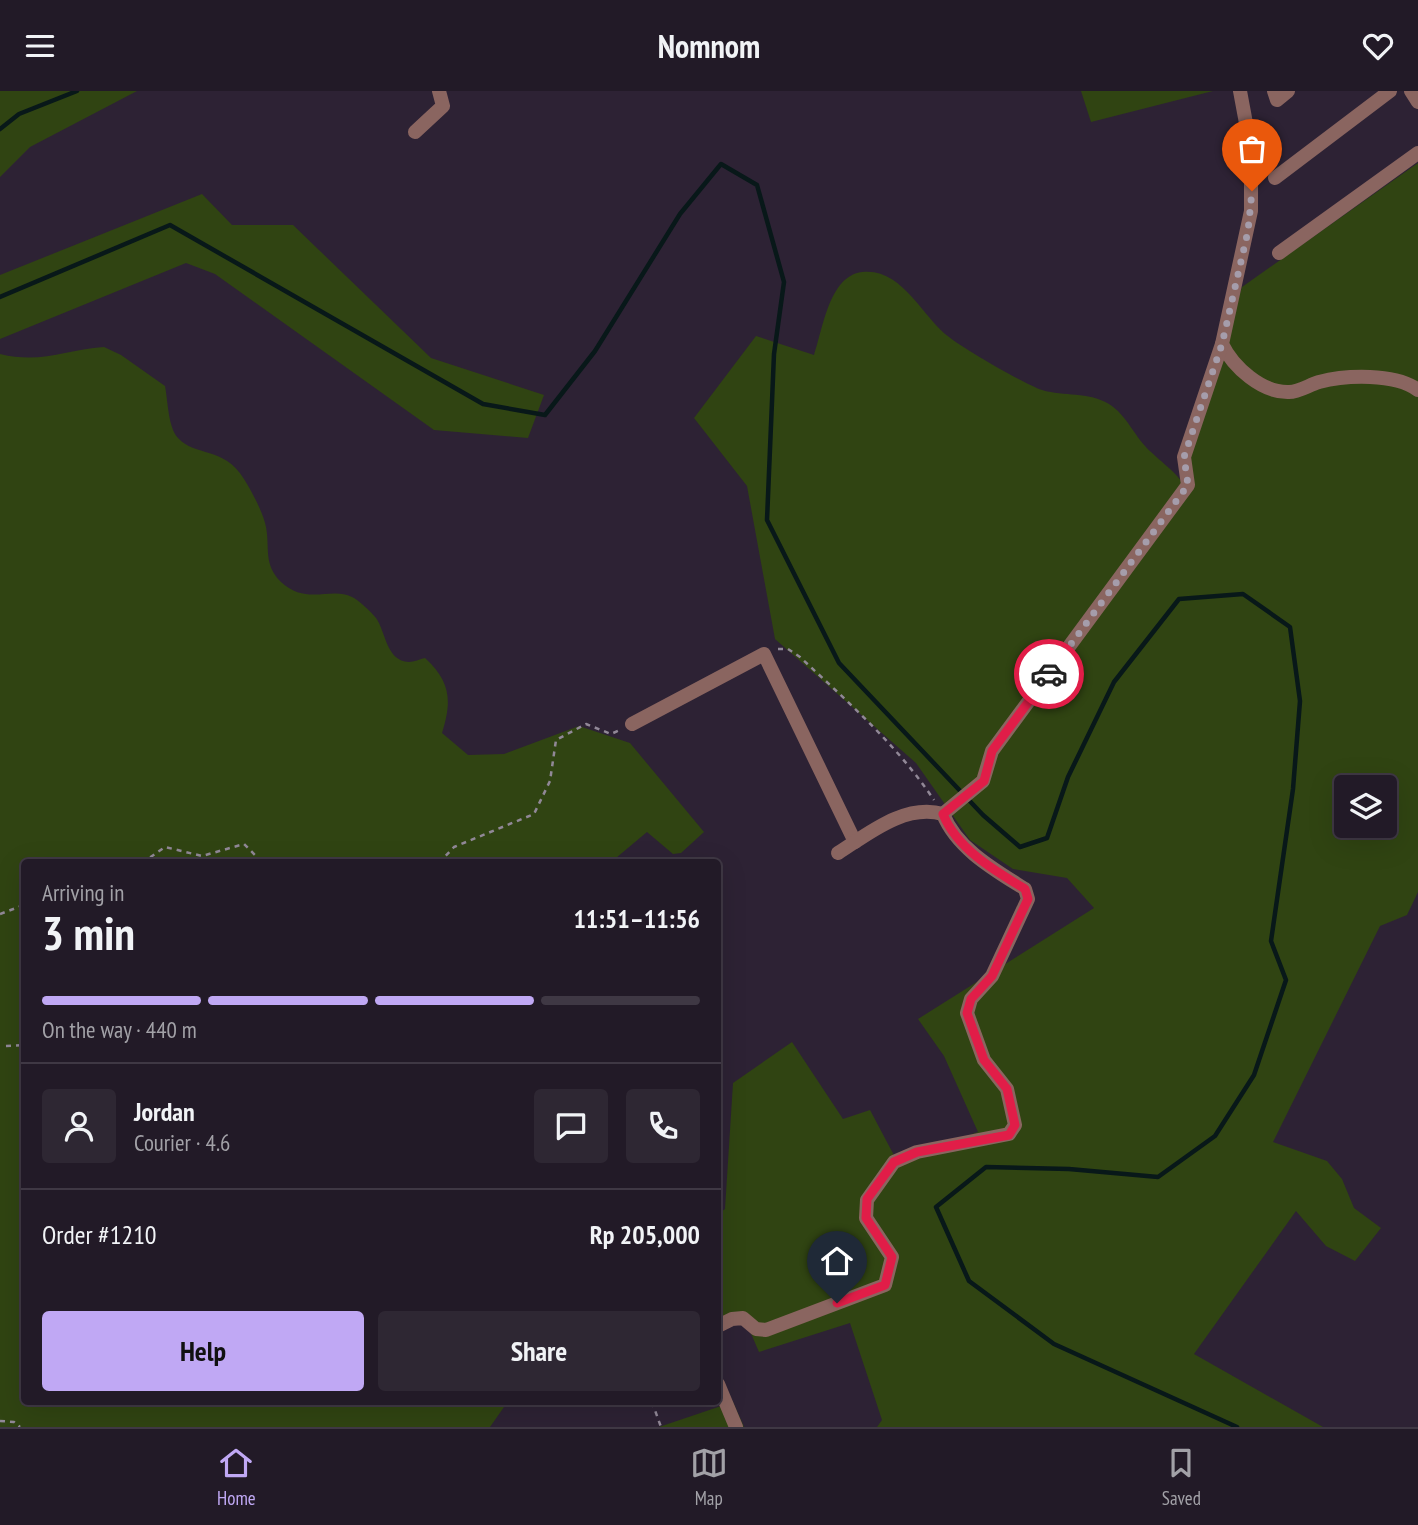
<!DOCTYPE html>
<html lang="en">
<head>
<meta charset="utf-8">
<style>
  body { margin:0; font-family:"PT Sans Narrow",sans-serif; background:#2e2733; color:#f1f3f6; height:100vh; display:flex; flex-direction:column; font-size:26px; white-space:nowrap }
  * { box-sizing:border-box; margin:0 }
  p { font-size:23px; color:#a2a1a7 }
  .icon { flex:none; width:38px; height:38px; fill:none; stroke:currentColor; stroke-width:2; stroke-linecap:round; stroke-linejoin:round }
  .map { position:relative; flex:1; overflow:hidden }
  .details { position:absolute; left:21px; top:768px; width:700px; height:546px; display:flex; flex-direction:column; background:#221a27; border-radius:7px; box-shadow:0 7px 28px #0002,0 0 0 2px #3f3844 }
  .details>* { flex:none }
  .controls { position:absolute; left:1334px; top:684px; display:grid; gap:14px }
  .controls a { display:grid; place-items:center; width:63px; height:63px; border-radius:7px; background:#221a27; box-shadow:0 7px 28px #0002,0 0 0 2px #3f3844; font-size:35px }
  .pin { position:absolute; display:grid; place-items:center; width:60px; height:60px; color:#fff; margin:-72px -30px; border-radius:50% 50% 50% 0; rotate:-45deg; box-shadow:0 0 7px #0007 }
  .pin .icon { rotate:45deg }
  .courier { position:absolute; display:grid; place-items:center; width:70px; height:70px; margin:-35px; border:5px solid #e11d48; border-radius:50%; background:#fff; color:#222; box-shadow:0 2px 9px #0007 }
  .headline em { font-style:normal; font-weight:600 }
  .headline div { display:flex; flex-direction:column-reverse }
  .headline { display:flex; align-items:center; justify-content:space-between; height:119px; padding:0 21px }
  h1 { font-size:46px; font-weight:600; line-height:52px }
  .bar { display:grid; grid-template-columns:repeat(4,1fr); gap:10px 7px; align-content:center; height:84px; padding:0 21px }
  .bar i { height:9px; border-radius:5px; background:#3f3844 }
  .bar .on { background:#c0a8f4 }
  .bar p { grid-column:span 4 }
  .line { display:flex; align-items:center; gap:18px; padding:0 21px; border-top:2px solid #3f3844 }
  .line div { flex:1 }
  .round { display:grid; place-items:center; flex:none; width:74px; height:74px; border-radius:7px; background:#2e2733 }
  .button { display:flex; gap:14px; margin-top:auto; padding:14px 21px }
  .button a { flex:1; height:80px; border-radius:7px; background:#c0a8f4; color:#111; font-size:28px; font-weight:600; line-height:80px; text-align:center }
  .button a+a { background:#2e2733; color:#f1f3f6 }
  header { display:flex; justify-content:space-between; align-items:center; height:91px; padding:0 21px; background:#221a27; font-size:32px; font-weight:600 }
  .tabs { display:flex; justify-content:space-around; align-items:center; height:98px; border-top:2px solid #3f3844; background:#221a27; font-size:19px; color:#a2a1a7 }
  .tabs a { display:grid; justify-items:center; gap:4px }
  .tabs .on { color:#c0a8f4 }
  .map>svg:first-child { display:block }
</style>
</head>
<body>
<header><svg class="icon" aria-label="menu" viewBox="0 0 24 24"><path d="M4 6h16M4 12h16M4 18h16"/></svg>Nomnom<svg class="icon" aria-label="heart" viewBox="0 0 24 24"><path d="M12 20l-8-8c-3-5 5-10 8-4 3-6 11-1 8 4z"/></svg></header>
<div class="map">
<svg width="1418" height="1336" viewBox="0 0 1418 1336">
  <rect width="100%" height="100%" fill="#2d2234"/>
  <g fill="#304412" fill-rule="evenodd">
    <path d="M0,0h137l-107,56 -30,30z"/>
    <path d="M1081,0h132l-122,31z"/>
    <path d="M1418,72v729l-11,23 -27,11 -107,216 54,19 15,18 12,29 27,20 -26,33 -29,-15 -30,-35 -102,143 129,73h-446l5,-7 -32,-97 -91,29 -16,-37 -25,10v-111l7,-5 8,-126 59,-41 51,77 27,-9 27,51 81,-29 -34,-76 -26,-37 176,-111 -27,-30 -54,-9 -43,-29 -54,-77 -141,-124 -28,-153 -53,-68 62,-82 58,19c9,-26 15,-79 48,-83 40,-5 60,45 87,65 15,12 75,47 93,53 23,7 45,1 67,14 18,11 26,34 42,48 15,14 25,20 37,38l-1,-32 55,-171zM1346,696h38v39h-38z"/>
    <path d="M202,103l30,31h61l138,133 113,37 -16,43 -94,-8 -219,-156 -29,-11 -186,76v-64z"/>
    <path d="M104,256l17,8 44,31c3,15 3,41 13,52 17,19 46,8 66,41 8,13 19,33 22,48 4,21 -3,37 15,55 26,24 50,4 71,15 7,3 19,15 24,21 10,14 10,43 33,44 5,0 11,-3 16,-4 26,24 27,43 17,75l26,22 36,-1 75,-28 51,17 74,89 -23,21 -8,1 -26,-22 -37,31h-586v539h479l1,5 -14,20h-490v-1073c41,10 65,-4 104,-7z"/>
    <path d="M733,1311l11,25h-85z"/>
  </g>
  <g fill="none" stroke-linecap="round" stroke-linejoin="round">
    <g stroke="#081819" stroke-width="4.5">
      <path d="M0,38l19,-15 58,-23"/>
      <path d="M0,206l170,-72 313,179 62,11 50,-64 85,-137 41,-50 36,21 27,97 -10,72 -7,166 72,143 144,152 37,32 27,-9 21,-61 46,-95 65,-83 64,-5 47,33 10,74 -7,88 -22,152 15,39 -32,95 -39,61 -57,41 -89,-8 -83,-2 -50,40 33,74 85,63 183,83"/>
    </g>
    <g stroke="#918897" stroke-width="2.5" stroke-dasharray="5 5" stroke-linecap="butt">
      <path d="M778,558h10l12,8c48,45 97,88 134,143"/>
      <path d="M142,772l23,-16 37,9 42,-12 19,19"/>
      <path d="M439,772l15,-16 80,-33 16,-33 6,-41 30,-16 25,10 9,-4"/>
      <path d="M0,823l24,-9"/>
      <path d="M6,955l18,-1"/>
      <path d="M652,1311l9,25"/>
      <path d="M0,1330l14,1 6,5"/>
    </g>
    <g stroke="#8a6560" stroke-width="14">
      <path d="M1240,0l11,59v61l-29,133c11,23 40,49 67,48 10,0 20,-7 30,-10 27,-7 76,-9 99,8"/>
      <path d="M1274,0l3,9 11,-9"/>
      <path d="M1411,0l7,11"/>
      <path d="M415,41l28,-26 -4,-15"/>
      <path d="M1275,87l115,-87"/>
      <path d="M1279,162l139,-100"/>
      <path d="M632,633l132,-70 91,188"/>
      <path d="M838,762c30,-19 67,-50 105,-39"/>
      <path d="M718,1235l14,-7 11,-1 13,11 10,1 119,-45 7,-28 -26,-39 1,-18 27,-38 23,-10 92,-18 6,-9 -8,-36 -23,-29 -17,-47 4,-14 21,-23 36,-77 -3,-10c-30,-19 -68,-40 -82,-75l40,-33 9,-30 196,-266 -4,-28 38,-113"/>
      <path d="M718,1293l18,43"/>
    </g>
  </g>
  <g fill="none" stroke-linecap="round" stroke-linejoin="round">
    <path stroke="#a59dab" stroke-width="7" stroke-dasharray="0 12.6" d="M1049,583l139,-189 -4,-28 38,-113 26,-113 4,-40"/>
    <path stroke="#e11d48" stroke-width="9" d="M837,1212l48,-18 7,-28 -26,-39 1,-19 27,-37 23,-10 92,-17 6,-10 -8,-36 -23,-29 -17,-47 4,-14 21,-23 36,-77 -3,-10c-30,-18 -68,-40 -82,-75l41,-33 8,-30 57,-77"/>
  </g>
</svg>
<div class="controls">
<a><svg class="icon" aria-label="layers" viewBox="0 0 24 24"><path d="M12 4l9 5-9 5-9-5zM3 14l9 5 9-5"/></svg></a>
</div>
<div class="pin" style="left:1252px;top:100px;background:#ea580c"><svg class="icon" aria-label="bag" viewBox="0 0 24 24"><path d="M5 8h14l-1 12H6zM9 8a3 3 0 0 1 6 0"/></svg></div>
<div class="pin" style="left:837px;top:1212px;background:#1f2937"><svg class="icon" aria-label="home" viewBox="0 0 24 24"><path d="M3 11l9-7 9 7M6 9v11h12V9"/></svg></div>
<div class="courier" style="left:1049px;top:583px"><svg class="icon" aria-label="car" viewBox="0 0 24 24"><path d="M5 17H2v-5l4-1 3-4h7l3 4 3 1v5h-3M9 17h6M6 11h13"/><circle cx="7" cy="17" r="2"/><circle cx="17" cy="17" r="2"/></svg></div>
<section class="details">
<div class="headline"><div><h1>3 min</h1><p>Arriving in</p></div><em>11:51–11:56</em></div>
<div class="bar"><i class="on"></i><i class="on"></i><i class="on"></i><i></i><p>On the way · 440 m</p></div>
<div class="line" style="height:126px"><a class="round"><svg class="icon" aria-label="person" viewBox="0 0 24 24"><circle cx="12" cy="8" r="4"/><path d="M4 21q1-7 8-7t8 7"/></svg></a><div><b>Jordan</b><p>Courier · 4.6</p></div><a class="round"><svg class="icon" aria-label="chat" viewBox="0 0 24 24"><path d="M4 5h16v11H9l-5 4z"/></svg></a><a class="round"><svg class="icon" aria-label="phone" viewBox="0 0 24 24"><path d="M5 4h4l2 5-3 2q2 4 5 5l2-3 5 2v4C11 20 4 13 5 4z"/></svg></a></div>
<div class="line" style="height:91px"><div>Order #1210</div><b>Rp 205,000</b></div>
<div class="button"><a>Help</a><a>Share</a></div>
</section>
</div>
<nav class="tabs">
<a class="on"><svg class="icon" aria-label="home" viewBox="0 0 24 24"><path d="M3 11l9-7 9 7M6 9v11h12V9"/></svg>Home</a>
<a><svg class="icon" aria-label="map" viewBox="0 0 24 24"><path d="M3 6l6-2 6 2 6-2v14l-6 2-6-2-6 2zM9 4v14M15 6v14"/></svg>Map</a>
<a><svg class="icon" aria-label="saved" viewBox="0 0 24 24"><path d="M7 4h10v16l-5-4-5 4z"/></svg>Saved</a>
</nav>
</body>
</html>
